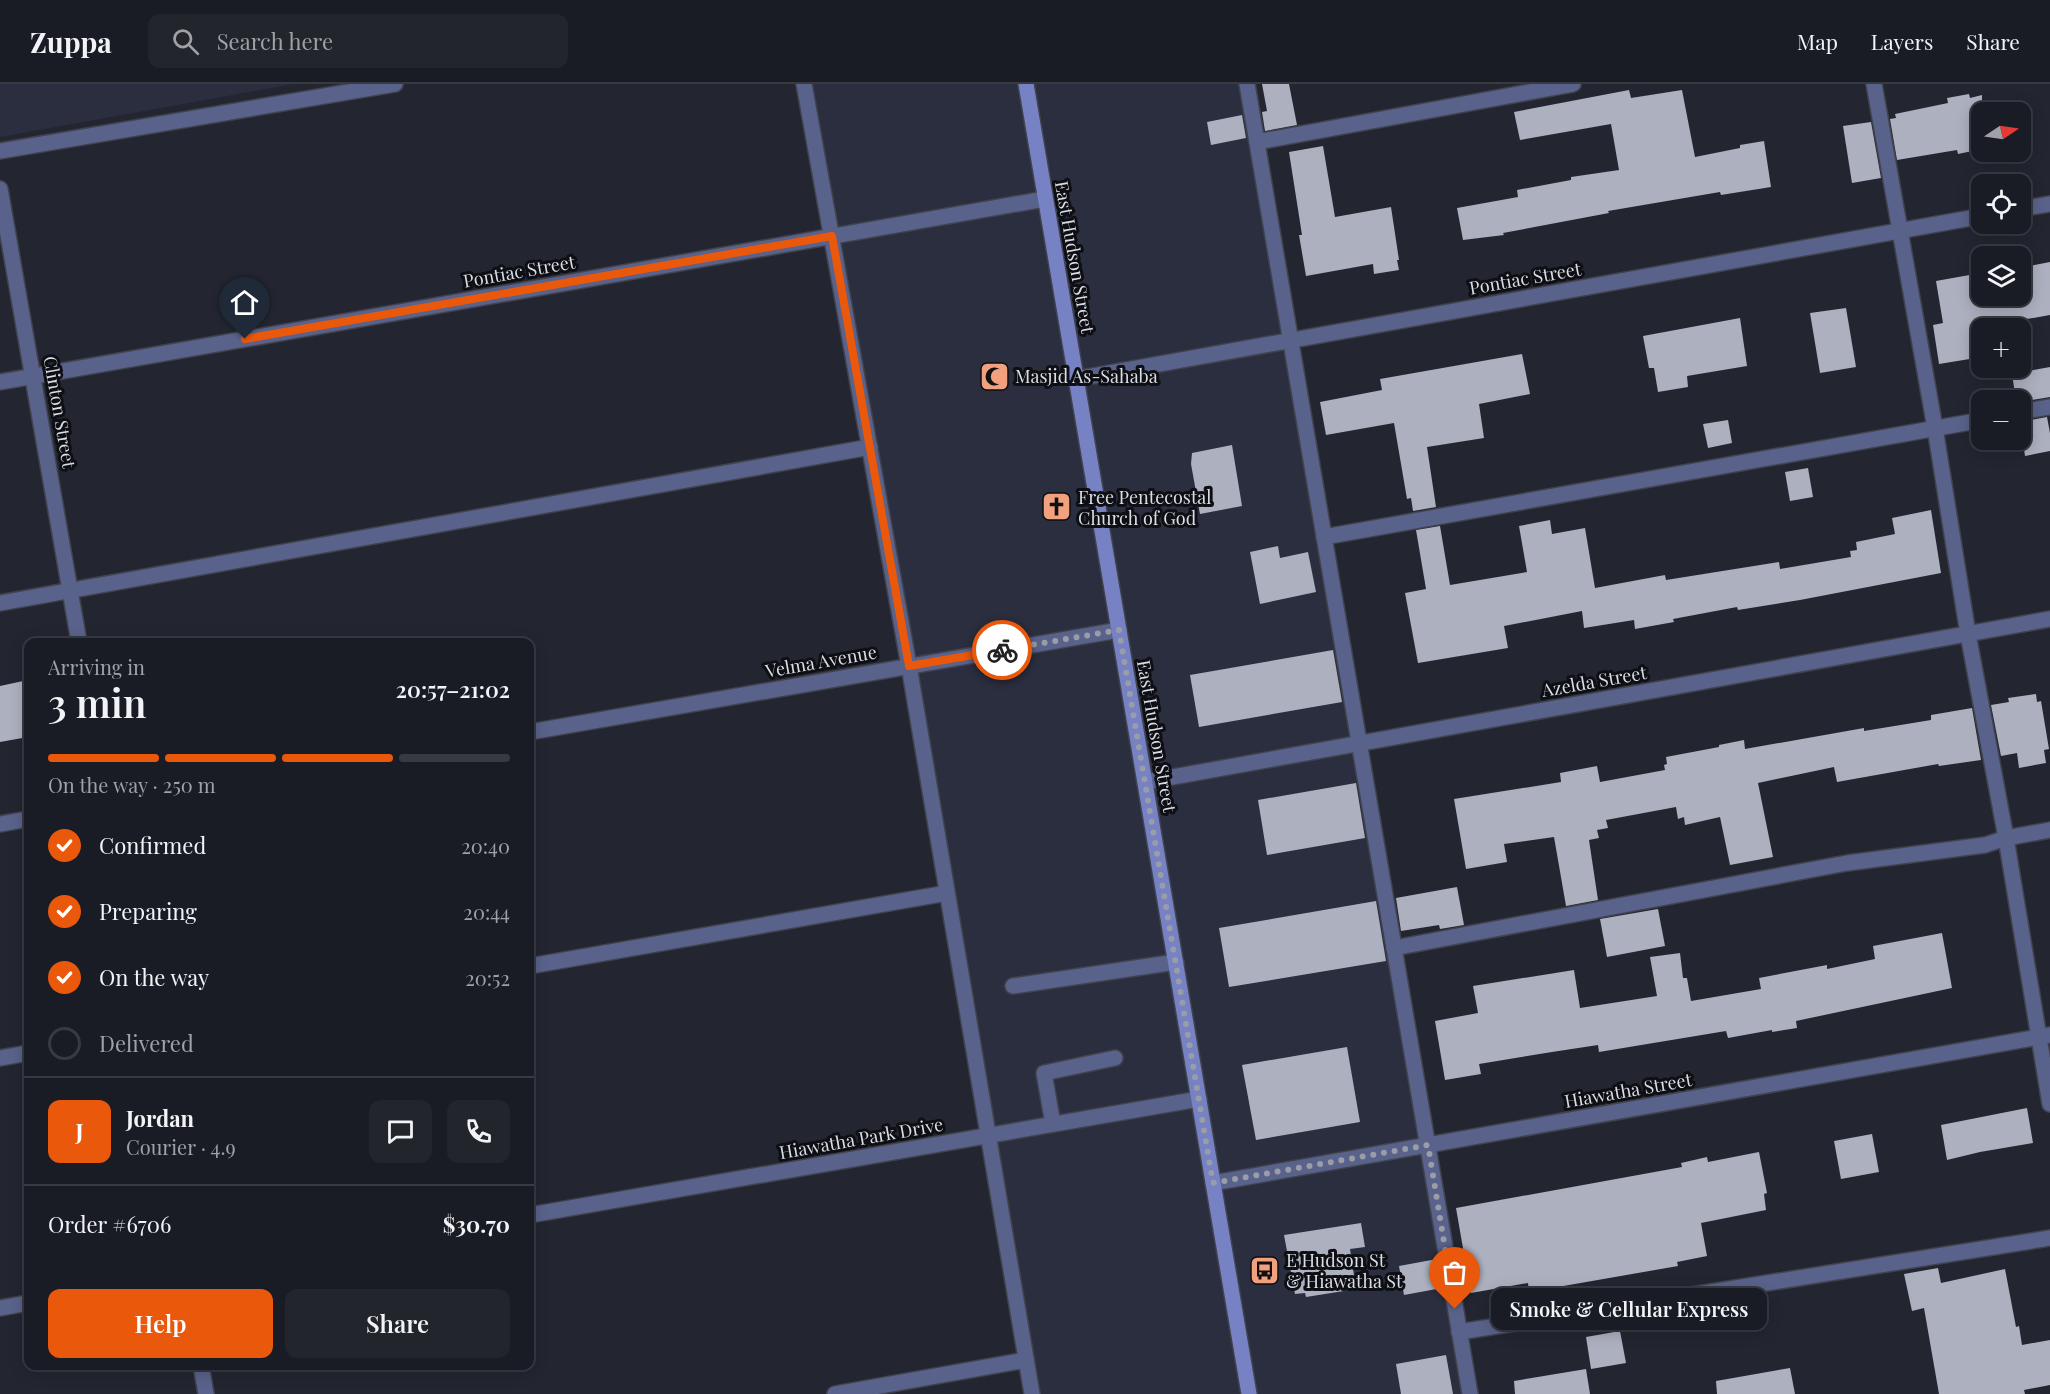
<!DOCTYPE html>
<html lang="en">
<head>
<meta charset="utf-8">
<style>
  body { margin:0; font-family:"Playfair Display",serif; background:#23252d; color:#f1f3f6; height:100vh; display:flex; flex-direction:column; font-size:22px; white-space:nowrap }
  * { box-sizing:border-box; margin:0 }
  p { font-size:20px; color:#9fa1a7 }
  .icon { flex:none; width:33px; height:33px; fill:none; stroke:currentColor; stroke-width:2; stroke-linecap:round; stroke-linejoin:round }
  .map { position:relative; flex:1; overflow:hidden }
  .sheet { position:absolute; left:24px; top:554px; width:510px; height:732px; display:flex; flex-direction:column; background:#1a1c25; border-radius:12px; box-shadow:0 3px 15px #0003,0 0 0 2px #383a42 }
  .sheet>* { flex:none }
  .needle { width:39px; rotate:77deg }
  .fabs { position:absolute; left:1971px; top:18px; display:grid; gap:12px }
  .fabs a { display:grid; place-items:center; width:60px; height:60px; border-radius:12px; background:#1a1c25; box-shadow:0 3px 15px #0003,0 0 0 2px #383a42; font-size:30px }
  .pin { position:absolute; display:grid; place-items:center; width:51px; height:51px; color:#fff; margin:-62px -26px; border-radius:50% 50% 50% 0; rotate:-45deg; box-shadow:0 0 6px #0007 }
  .pin .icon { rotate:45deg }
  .courier { position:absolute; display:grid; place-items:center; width:60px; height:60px; margin:-30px; border:4px solid #ea580c; border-radius:50%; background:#fff; color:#222; box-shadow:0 2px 8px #0007 }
  .bubble { position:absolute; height:42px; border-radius:12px; background:#1a1c25; box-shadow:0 3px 15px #0003,0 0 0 2px #383a42; font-size:20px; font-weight:600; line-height:42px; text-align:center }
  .headline em { font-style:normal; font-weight:600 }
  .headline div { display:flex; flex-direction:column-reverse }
  .headline { display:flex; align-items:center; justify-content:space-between; height:102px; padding:0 24px }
  h1 { font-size:39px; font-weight:600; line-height:45px }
  .bar { display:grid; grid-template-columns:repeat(4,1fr); gap:9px 6px; align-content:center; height:72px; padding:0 24px }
  .bar i { height:8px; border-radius:4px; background:#383a42 }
  .bar .selected { background:#ea580c }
  .bar p { grid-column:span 4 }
  .line { display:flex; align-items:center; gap:15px; padding:0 24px; border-top:2px solid #383a42 }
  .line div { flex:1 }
  .round { display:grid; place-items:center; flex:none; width:63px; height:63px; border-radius:12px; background:#23252d }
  ol { padding:0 24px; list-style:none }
  li { display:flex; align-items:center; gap:18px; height:66px }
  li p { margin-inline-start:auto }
  li .icon { padding:6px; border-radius:50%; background:#ea580c; color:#fff; stroke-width:4 }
  li:last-child { color:#9fa1a7 }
  li i { width:33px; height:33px; border:3px solid #383a42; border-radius:50% }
  .cta { display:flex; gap:12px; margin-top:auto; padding:12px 24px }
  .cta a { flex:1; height:69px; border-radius:12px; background:#ea580c; color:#fff; font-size:24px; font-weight:600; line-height:69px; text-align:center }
  .cta a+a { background:#23252d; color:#f1f3f6 }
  header { display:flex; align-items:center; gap:36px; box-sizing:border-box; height:84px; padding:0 30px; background:#1a1c25; border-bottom:2px solid #383a42 }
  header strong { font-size:28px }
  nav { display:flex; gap:33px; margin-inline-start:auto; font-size:21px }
  .search { width:420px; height:54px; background:#23252d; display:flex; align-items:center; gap:15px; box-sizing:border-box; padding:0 21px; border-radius:12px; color:#9fa1a7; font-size:22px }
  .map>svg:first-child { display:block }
</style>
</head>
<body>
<header>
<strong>Zuppa</strong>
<div class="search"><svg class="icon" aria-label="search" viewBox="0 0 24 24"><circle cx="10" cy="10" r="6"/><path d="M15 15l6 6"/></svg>Search here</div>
<nav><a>Map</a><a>Layers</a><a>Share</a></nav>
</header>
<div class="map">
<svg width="2050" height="1310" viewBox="0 0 2050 1310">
  <rect width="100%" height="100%" fill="#232631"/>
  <g fill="#2b2e3f">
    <path d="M0,0h293l-293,53z"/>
    <path d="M800,0h454l217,1310h-440z"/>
  </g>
  <g fill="#acb0bf">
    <path d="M1262,0h27l8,41 -32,6 -3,-19 5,-1z"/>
    <path d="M1629,6l2,8 51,-8 13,67 45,-9v-3l24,-4 7,46 -50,8 -1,-3 -112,19 1,2 -106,20 1,2 -41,5 -6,-32 61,-11 -1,-7 54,-10v-3l48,-7 -8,-46 -91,16 -6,-28z"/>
    <path d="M1969,10l1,4 12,-3v54l-24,5 -1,-4 -60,10 -7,-41 6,-1 -1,-4 53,-11 -1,-5z"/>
    <path d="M1242,31l4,23 -35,7 -4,-23z"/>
    <path d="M1871,38l10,56 -29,5 -9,-57z"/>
    <path d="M1323,62l12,71 56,-10 8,53h-2l2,10 -25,4 -1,-10 -67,12 -7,-41h3l-13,-83z"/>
    <path d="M2050,178v53l-68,12v30l-43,7 -6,-39 10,-2 -7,-42 39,-7 3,22h42v-28z"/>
    <path d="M1846,224l10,59 -36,6 -10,-60z"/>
    <path d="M1740,234l7,48 -60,10 1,11 -30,5 -4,-24h-5l-6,-32z"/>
    <path d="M1522,270l8,40 -51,10 5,34 -57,9 9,60 -23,4 -2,-13 -4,1 -13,-76 -68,12 -6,-33 62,-12 -2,-11z"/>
    <path d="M2050,283v30l-30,5 -4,-2 -4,-26z"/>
    <path d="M2047,333l3,16v18l-25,5 -5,-34z"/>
    <path d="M1728,336l4,23 -24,5 -5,-24z"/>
    <path d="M1232,361l10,61 -42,8 -9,-50 1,-11z"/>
    <path d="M1808,384l5,29 -23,4 -5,-29z"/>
    <path d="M1931,426l10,63 -141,27 -62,10 -1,-3 -64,12 1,3 -39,7 -1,-9 -50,8 -2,-17 -78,15 4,22 -90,15 -13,-70 21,-4 -10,-59 24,-4 10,59 77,-13 -8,-46 31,-6 2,14 33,-6 10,60 70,-13 1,5 113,-18 1,7 71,-12 -1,-6 7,-1 -1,-8 39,-8 -3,-16z"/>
    <path d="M1278,462l2,12 28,-6 8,40 -56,12 -10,-52z"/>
    <path d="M1333,566l9,52 -143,25 -9,-52z"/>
    <path d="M28,596v57l-28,5v-56z"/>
    <path d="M2036,610l1,8 4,-1 8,48 -5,1 2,13 -27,5 -2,-15 -16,3 -10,-51 18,-3 -1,-4z"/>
    <path d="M1972,624l9,52 -42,6 -1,-2 -101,18 -3,-15 -76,16 15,74 -43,8 -10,-48 -35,8 -1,-8 -6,2 -2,-12 -70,13 2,8 -11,2 2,8 -10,2 9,60 -32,6 -12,-69 -50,7 3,18 -41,7 -12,-70 107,-17 -1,-9 37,-7 3,16 65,-12 -1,-5 3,-1 -1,-7 53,-10v-2l25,-5 1,9 11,-2 108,-19v3l67,-11v-5z"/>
    <path d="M1356,699l9,55 -98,17 -9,-55z"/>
    <path d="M1457,803l7,38 -24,4 -1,-4 -38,6 -5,-33z"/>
    <path d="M1376,817l10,60 -157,26 -10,-59z"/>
    <path d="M1658,825l7,37 -58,11 -7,-38z"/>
    <path d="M1942,849l10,55 -156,33 1,7 -25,4v-2l-44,8 -2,-7 -127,21 -1,-7 -46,7 -73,12 2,10 -36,6 -10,-59 43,-8 -5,-27 101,-16 6,38 77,-12 -7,-39 30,-4 3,25h4l4,23 70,-12 -2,-11 68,-13v4l48,-10 -2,-13z"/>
    <path d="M1347,963l13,75 -104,18 -14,-75z"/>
    <path d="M2027,1024l6,35 -53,9 -33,8 -6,-35z"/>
    <path d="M1872,1050l7,38 -38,7 -7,-38z"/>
    <path d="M1759,1068l8,41 -3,1 2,16 -65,13 6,33 -30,6 1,4 -149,26 -1,-9 -57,10 -2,-11 -8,2 -5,-28 8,-2 -8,-46 226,-41 -1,-4 26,-6 1,5z"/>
    <path d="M1361,1139l4,24 -15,2 5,33 -12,1 1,8 -38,6 -1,-4 -10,1 -11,-59z"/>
    <path d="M1437,1175l5,29 -38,7 -5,-29z"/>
    <path d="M1938,1184l3,15 64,-14 11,58 3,-1 3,19 28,-5v45l-26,5 1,4h-86l-15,-86 -12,3 -8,-37z"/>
    <path d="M1620,1247l6,32 -35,6 -5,-32z"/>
    <path d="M1446,1271l7,39h-52l-5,-30z"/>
    <path d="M1790,1284l5,26h-78l-1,-13z"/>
    <path d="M1586,1285l4,25h-75l-1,-13z"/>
  </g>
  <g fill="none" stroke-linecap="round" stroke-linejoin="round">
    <defs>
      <g id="service">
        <path d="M804,0l105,582 123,728"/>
        <path d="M1247,0l223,1310"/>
        <path d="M1874,0l61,344 33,206 38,204 44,266"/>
        <path d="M1257,58l316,-58"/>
        <path d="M0,67l395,-67"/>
        <path d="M2020,328l30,-5"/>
        <path d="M1324,453l658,-117"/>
        <path d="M0,519l870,-156"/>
        <path d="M1394,864l453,-85 138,-18 21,-7 44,-8"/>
        <path d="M530,882l417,-73"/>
        <path d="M1013,902l163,-24"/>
        <path d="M0,974l28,-5"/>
        <path d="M1053,1040l-9,-51 71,-15"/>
        <path d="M1459,1248l591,-94"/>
        <path d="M835,1310l191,-34"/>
      </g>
      <g id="minor">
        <path d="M0,105l79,453"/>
        <path d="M2020,125l30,-5"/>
        <path d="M1076,295l906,-163"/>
        <path d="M0,298l1045,-183"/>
        <path d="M530,648l589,-102"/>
        <path d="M1145,698l905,-163"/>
        <path d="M0,740l28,-5"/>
        <path d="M1213,1099l837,-148"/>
        <path d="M530,1131l669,-116"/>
        <path d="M0,1224l28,-5"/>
        <path d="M201,1281l5,29"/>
      </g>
      <path id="secondary" d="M1026,0l223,1310"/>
    </defs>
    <use href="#service" stroke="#40434e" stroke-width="18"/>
    <use href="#minor" stroke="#40434e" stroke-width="18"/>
    <use href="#secondary" stroke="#40434e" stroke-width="18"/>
    <use href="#service" stroke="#59628a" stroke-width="15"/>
    <use href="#minor" stroke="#59628a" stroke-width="15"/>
    <use href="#secondary" stroke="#7682c3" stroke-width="15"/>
  </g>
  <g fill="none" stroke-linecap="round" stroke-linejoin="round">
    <path stroke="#9b9da6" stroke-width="6" stroke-dasharray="0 10.8" d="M1002,566l117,-20 94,553 215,-38 27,164"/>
    <path stroke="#ea580c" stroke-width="8" d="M245,255l587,-103 77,430 93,-16"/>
  </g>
  <defs>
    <symbol id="mosque-square" viewBox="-11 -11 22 22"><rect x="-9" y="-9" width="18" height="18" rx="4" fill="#f2a17e" stroke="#0e0f14"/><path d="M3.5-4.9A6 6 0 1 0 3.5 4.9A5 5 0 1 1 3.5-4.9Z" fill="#111"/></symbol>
    <symbol id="church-square" viewBox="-11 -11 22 22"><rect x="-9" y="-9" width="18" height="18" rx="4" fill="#f2a17e" stroke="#0e0f14"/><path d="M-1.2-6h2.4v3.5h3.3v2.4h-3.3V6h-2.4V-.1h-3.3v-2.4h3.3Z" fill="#111"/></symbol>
    <symbol id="bus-square" viewBox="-11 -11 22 22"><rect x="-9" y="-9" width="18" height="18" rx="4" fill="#f2a17e" stroke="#0e0f14"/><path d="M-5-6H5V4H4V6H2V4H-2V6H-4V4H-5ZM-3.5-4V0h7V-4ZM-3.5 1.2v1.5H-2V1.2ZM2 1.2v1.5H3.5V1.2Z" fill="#111"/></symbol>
  </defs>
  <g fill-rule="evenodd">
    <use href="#mosque-square" x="978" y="276" width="33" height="33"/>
    <use href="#church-square" x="1040" y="406" width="33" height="33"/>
    <use href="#bus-square" x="1248" y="1170" width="33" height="33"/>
  </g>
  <g text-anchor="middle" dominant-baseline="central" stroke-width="6" stroke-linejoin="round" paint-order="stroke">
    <g font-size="18" fill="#dbdde5" stroke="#0e0f14">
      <text transform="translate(1075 173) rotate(80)">East Hudson Street</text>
      <text transform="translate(519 187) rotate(-10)">Pontiac Street</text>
      <text transform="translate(1525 194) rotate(-10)">Pontiac Street</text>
      <text transform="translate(60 328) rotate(80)">Clinton Street</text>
      <text transform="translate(821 577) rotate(-10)">Velma Avenue</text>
      <text transform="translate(1594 597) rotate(-10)">Azelda Street</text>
      <text transform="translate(1157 652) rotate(80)">East Hudson Street</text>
      <text transform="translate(1628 1006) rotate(-10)">Hiawatha Street</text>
      <text transform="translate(861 1054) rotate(-10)">Hiawatha Park Drive</text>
    </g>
    <g font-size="18" fill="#dbdde5" stroke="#0e0f14" text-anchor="start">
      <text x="1015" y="292">Masjid As-Sahaba</text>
      <text x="1078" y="413">Free Pentecostal<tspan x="1078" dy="21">Church of God</tspan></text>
      <text x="1286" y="1176">E Hudson St<tspan x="1286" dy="21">&amp; Hiawatha St</tspan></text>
    </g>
  </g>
</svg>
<div class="fabs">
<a><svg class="needle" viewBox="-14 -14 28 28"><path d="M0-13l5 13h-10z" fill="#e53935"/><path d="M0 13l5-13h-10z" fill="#9fa1a7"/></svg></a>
<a><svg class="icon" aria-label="locate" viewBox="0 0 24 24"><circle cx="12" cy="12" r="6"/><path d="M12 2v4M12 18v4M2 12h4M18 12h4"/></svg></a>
<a><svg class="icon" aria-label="layers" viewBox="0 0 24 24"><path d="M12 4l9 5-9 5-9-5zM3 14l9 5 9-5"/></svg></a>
<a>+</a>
<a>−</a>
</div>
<div class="pin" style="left:1455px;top:1225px;background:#ea580c"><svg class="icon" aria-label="bag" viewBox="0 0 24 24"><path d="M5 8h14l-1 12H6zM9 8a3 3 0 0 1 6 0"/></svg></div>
<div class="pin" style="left:245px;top:255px;background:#1f2937"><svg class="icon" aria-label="home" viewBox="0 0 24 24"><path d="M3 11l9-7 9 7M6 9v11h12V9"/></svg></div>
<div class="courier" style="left:1002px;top:566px"><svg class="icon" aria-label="bike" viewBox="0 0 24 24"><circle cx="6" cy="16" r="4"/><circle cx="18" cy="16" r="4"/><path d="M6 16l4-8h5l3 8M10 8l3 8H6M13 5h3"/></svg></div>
<div class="bubble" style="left:1491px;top:1204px;width:276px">Smoke &amp; Cellular Express</div>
<section class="sheet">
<div class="headline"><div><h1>3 min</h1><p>Arriving in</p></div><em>20:57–21:02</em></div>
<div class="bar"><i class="selected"></i><i class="selected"></i><i class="selected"></i><i></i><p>On the way · 250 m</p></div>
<ol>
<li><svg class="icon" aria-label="check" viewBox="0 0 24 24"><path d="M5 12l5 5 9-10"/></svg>Confirmed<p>20:40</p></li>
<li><svg class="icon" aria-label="check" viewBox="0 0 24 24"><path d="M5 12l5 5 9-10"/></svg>Preparing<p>20:44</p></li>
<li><svg class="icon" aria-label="check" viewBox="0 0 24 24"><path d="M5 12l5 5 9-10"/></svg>On the way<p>20:52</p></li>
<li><i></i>Delivered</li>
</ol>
<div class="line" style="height:108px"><b class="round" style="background:#ea580c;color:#fff">J</b><div><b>Jordan</b><p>Courier · 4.9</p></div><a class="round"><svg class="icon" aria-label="chat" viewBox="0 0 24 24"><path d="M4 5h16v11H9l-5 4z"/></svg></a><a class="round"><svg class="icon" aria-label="phone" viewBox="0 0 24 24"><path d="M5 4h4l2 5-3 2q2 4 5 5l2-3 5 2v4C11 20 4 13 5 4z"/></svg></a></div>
<div class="line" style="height:78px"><div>Order #6706</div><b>$30.70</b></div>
<div class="cta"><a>Help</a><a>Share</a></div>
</section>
</div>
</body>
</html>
